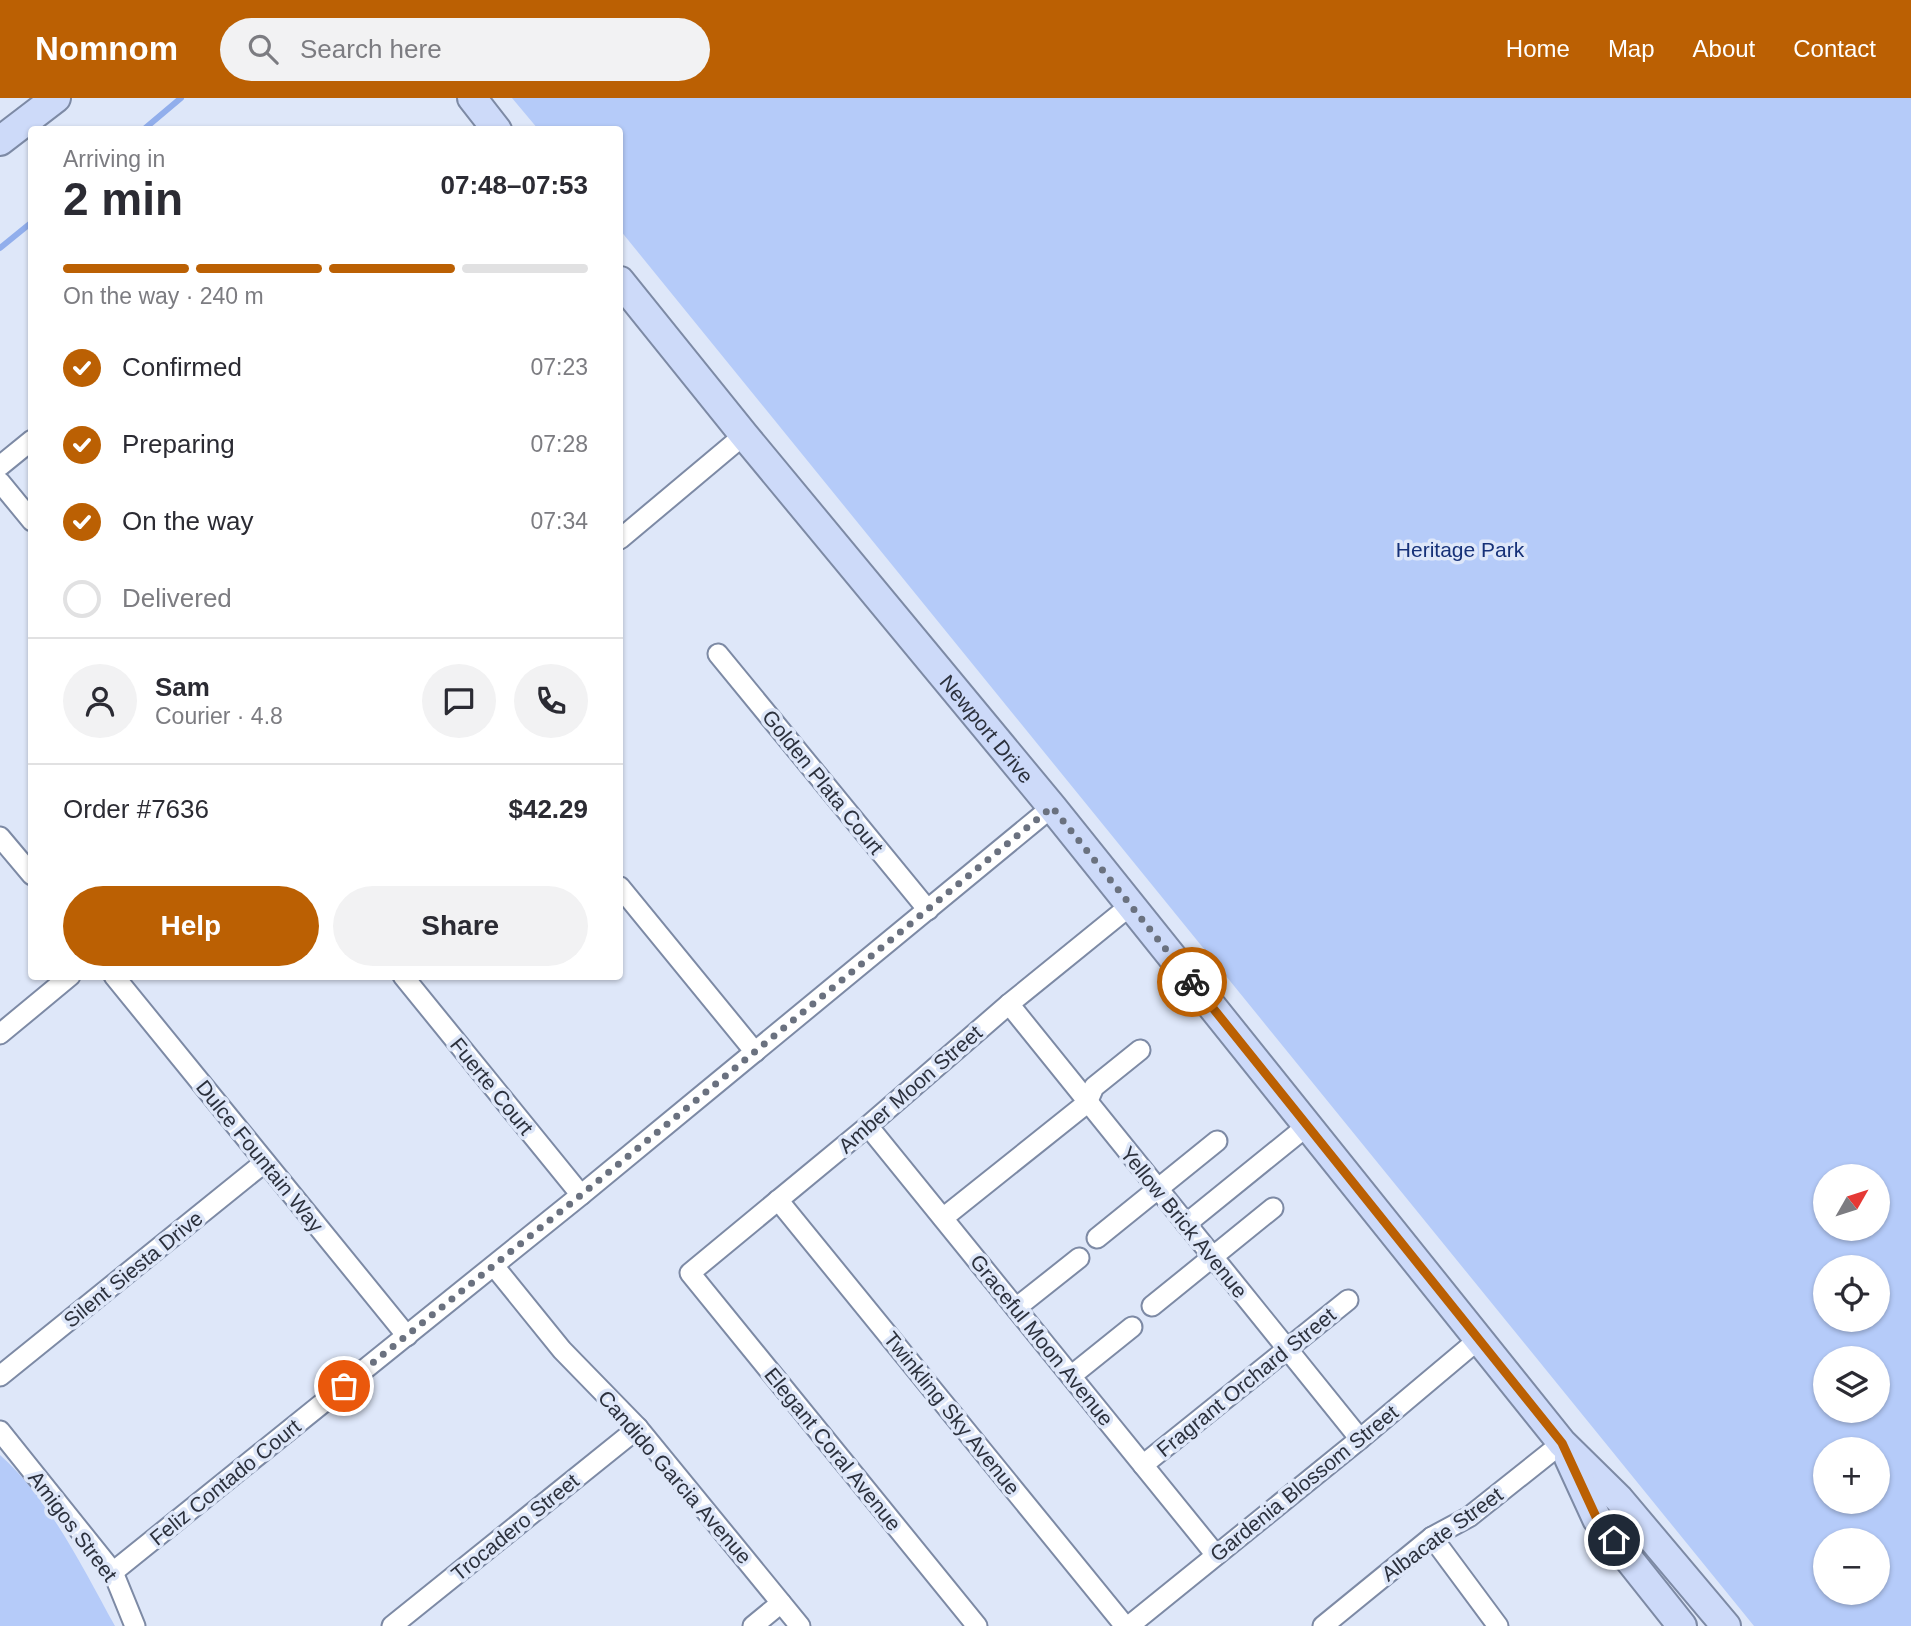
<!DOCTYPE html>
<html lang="en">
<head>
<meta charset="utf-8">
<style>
  body { margin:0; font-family:Helvetica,sans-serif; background:#f2f2f3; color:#2b2b33; height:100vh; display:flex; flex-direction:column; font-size:26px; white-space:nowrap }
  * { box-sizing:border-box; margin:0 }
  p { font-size:23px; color:#7c7c81 }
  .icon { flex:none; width:38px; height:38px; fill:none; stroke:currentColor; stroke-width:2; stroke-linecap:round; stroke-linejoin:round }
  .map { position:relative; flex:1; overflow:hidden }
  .side { position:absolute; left:28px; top:28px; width:595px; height:854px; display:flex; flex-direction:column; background:#fff; border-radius:7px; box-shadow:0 2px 5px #0004 }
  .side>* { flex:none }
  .needle { width:46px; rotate:51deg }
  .controls { position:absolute; left:1813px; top:1066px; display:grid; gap:14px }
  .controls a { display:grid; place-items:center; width:77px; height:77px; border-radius:50%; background:#fff; box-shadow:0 2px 5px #0004; font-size:35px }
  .pin { position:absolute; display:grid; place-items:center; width:60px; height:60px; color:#fff; margin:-30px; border:4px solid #fff; border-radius:50%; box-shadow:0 2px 7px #0007 }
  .courier { position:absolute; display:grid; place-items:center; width:70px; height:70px; margin:-35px; border:5px solid #bb6003; border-radius:50%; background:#fff; color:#222; box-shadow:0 2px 9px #0007 }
  .headline em { font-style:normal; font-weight:700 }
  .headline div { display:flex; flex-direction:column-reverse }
  .headline { display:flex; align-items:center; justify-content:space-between; height:119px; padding:0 35px }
  h1 { font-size:46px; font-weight:700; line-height:52px }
  .bar { display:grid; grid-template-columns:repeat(4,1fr); gap:10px 7px; align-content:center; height:84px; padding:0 35px }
  .bar i { height:9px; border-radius:5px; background:#e1e1e2 }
  .bar .current { background:#bb6003 }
  .bar p { grid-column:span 4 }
  .line { display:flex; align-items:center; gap:18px; padding:0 35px; border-top:2px solid #e1e1e2 }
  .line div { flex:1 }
  .round { display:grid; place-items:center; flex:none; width:74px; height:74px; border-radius:37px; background:#f2f2f3 }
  ol { padding:0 35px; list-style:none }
  li { display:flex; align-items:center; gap:21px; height:77px }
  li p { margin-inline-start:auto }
  li .icon { padding:7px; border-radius:50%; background:#bb6003; color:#fff; stroke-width:4 }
  li:last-child { color:#7c7c81 }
  li i { width:38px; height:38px; border:4px solid #e1e1e2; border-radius:50% }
  .cta { display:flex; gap:14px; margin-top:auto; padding:14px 35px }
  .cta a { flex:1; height:80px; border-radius:42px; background:#bb6003; color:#fff; font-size:28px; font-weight:700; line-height:80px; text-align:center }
  .cta a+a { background:#f2f2f3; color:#2b2b33 }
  header { display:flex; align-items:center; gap:42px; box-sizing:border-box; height:98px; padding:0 35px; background:#bb6003; color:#fff }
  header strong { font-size:33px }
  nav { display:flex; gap:38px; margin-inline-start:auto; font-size:24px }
  .search { width:490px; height:63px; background:#f2f2f3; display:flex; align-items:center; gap:18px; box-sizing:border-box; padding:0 24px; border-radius:38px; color:#7c7c81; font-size:26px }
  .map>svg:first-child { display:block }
</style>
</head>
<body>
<header>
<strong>Nomnom</strong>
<div class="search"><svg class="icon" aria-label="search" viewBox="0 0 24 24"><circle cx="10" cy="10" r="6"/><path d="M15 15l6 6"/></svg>Search here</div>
<nav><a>Home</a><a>Map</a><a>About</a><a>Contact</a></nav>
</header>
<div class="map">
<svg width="1911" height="1528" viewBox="0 0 1911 1528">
  <rect width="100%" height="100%" fill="#dee7f9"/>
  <g fill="#b5cbf9" fill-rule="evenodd">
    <path d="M512,0h1399v1528h-157l-1134,-1396v-100l-82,-1zM1878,1078v52h-53v-52zM1878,1169v53h-53v-53zM1878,1260v52h-53v-52zM1878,1351v53h-53v-53zM1878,1442v52h-53v-52z"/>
    <path d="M0,1357c51,46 82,112 115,171h-115z"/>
  </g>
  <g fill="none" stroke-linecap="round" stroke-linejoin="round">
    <g stroke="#91aeec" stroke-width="6">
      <path d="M143,32l38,-32"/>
      <path d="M0,150l32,-26"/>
    </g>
    <defs>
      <g id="street">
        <path d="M0,368l32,-26"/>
        <path d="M0,384l32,39"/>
        <path d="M620,441l124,-104"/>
        <path d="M718,556l210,256"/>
        <path d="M0,739l32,38"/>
        <path d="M620,789l135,165"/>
        <path d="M114,878l293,360"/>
        <path d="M403,878l178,219"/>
        <path d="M1009,906l351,435"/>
        <path d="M0,936l70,-58"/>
        <path d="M868,1028l348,429"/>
        <path d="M778,1102l347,426"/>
        <path d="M943,1120l144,-115 7,-16 46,-37"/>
        <path d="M1186,1126l121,-98"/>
        <path d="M1097,1140l120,-97"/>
        <path d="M494,1168l68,84 76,78 162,198"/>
        <path d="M1152,1208l121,-98"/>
        <path d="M1016,1210l63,-50"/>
        <path d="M0,1278l265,-214"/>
        <path d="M1071,1278l61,-49"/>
        <path d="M0,1333l113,141 22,54"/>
        <path d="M1143,1367l205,-165"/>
        <path d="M1432,1439l66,89"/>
        <path d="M113,1474l468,-377 471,-388"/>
        <path d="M392,1528l246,-198"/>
        <path d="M753,1528l28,-23"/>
        <path d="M977,1528l-287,-353 178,-147 141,-122 122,-99"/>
        <path d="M1129,1528l231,-187 119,-100"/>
        <path d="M1323,1528l109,-89 37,-20 93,-74"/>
      </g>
      <g id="secondary">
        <path d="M472,0l25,32"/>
        <path d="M0,43l56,-43"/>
        <path id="s1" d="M620,183l124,154 308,372 510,636 57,56 107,127"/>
        <path d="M1569,1360l28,61 85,107"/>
      </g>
    </defs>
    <use href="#street" stroke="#7d8aa5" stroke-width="23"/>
    <use href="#secondary" stroke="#7d8aa5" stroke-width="32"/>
    <use href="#street" stroke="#fff" stroke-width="19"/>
    <use href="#secondary" stroke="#cddaf9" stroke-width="28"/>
  </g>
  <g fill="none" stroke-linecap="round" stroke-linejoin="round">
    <path stroke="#6a717f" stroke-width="7" stroke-dasharray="0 12.6" d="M344,1288l237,-191 471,-388 140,175"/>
    <path stroke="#bb6003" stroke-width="9" d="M1192,884l370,461 35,76 17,21"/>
  </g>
  <g text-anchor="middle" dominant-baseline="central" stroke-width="7" stroke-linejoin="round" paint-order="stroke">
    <g font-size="21" fill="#163178" stroke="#dee7f9">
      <text x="1460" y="451">Heritage Park</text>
    </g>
    <g font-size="21" fill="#2c313d" stroke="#dee7f9">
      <text stroke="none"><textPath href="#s1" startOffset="579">Newport Drive</textPath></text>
      <text transform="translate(823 684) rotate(51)">Golden Plata Court</text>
      <text transform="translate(492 988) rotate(51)">Fuerte Court</text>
      <text transform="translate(910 991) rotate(-41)">Amber Moon Street</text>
      <text transform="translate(260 1058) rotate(51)">Dulce Fountain Way</text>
      <text transform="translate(1184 1124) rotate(51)">Yellow Brick Avenue</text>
      <text transform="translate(133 1171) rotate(-39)">Silent Siesta Drive</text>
      <text transform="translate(1042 1242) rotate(51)">Graceful Moon Avenue</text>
      <text transform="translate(1246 1284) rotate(-39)">Fragrant Orchard Street</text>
      <text transform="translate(952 1315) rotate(51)">Twinkling Sky Avenue</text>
      <text transform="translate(833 1351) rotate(51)">Elegant Coral Avenue</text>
      <text transform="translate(675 1379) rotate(49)">Candido Garcia Avenue</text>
      <text transform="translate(225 1384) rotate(-39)">Feliz Contado Court</text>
      <text transform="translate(1304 1385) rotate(-39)">Gardenia Blossom Street</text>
      <text transform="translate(73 1428) rotate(53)">Amigos Street</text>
      <text transform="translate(515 1429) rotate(-39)">Trocadero Street</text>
      <text transform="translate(1442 1436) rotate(-36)">Albacate Street</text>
    </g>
  </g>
</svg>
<div class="controls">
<a><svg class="needle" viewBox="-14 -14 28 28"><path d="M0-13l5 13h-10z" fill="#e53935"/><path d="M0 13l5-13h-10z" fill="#7c7c81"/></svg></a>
<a><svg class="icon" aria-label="locate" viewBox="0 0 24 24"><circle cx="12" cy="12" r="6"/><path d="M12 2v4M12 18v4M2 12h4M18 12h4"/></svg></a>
<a><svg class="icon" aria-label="layers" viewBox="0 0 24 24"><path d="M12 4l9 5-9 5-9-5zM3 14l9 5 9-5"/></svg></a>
<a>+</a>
<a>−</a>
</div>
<div class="pin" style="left:344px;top:1288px;background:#ea580c"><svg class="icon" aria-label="bag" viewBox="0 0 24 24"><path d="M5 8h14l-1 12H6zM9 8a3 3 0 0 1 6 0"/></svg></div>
<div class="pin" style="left:1614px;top:1442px;background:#1f2937"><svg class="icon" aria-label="home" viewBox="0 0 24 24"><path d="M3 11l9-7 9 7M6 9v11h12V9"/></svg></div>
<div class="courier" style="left:1192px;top:884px"><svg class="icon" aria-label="bike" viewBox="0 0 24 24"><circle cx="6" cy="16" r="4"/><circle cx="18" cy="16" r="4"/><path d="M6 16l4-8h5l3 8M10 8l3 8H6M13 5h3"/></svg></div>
<section class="side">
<div class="headline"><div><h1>2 min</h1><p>Arriving in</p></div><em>07:48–07:53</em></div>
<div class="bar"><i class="current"></i><i class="current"></i><i class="current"></i><i></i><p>On the way · 240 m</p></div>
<ol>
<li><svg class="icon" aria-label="check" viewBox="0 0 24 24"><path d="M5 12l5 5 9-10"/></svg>Confirmed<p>07:23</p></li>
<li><svg class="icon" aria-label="check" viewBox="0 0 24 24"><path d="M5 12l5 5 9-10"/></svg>Preparing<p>07:28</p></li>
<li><svg class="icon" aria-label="check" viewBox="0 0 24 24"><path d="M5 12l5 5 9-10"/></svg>On the way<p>07:34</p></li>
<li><i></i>Delivered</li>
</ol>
<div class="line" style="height:126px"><a class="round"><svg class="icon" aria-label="person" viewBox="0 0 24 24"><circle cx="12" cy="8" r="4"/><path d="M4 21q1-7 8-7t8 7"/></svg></a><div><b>Sam</b><p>Courier · 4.8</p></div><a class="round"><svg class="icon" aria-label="chat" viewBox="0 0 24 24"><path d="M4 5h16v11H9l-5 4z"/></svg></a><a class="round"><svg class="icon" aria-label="phone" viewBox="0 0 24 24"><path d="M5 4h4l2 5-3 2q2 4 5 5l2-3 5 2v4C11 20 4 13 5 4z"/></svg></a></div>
<div class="line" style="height:91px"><div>Order #7636</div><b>$42.29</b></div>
<div class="cta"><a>Help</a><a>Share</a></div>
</section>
</div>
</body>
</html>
